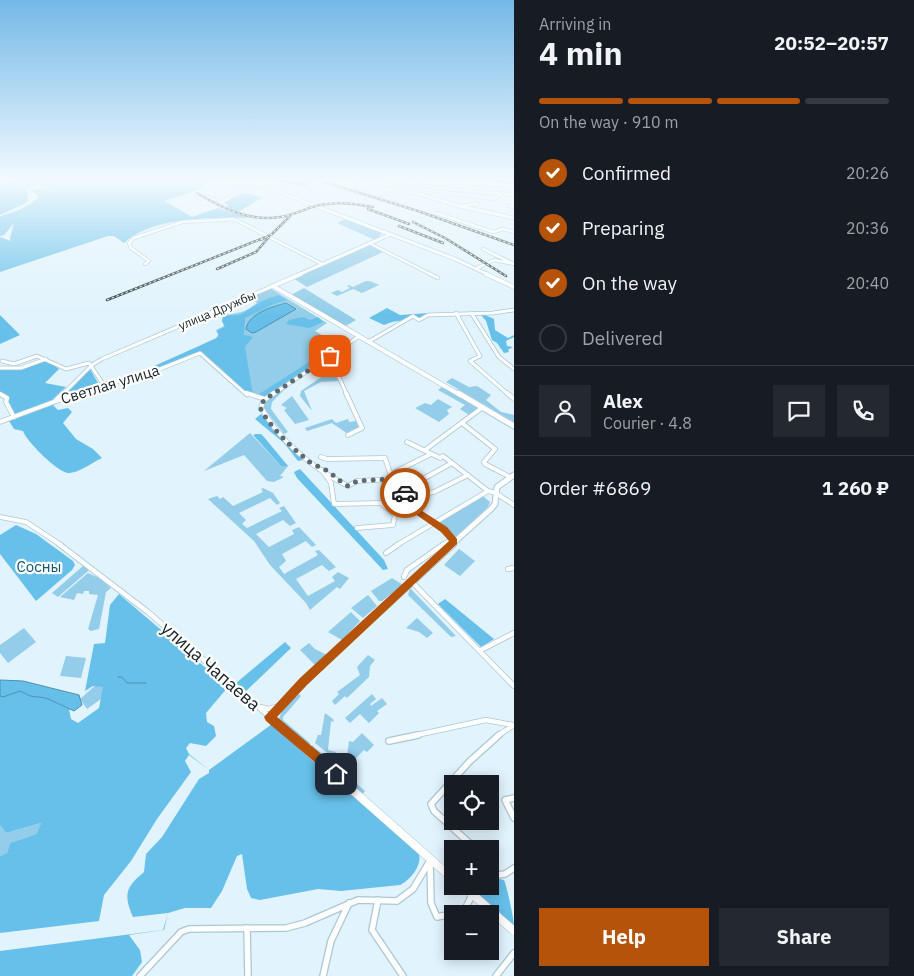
<!DOCTYPE html>
<html lang="en">
<head>
<meta charset="utf-8">
<style>
  body { margin:0; font-family:"IBM Plex Sans",sans-serif; background:#242831; color:#f1f3f6; height:100vh; display:flex; flex-direction:column; font-size:19px; white-space:nowrap }
  * { box-sizing:border-box; margin:0 }
  p { font-size:16px; color:#9ea1a6 }
  .icon { flex:none; width:28px; height:28px; fill:none; stroke:currentColor; stroke-width:2; stroke-linecap:round; stroke-linejoin:round }
  .map { position:relative; flex:1; overflow:hidden }
  .panel { display:flex; flex-direction:column; background:#171b24; width:400px }
  .panel>* { flex:none }
  .controls { position:absolute; left:444px; top:775px; display:grid; gap:10px }
  .controls a { display:grid; place-items:center; width:55px; height:55px; border-radius:0px; background:#171b24; box-shadow:0 2px 12px #0003; font-size:25px }
  .pin { position:absolute; display:grid; place-items:center; width:42px; height:42px; color:#fff; margin:-21px; border-radius:10px; box-shadow:0 2px 8px #0006 }
  .courier { position:absolute; display:grid; place-items:center; width:50px; height:50px; margin:-25px; border:4px solid #b45309; border-radius:50%; background:#fff; color:#222; box-shadow:0 1px 6px #0007 }
  .headline em { font-style:normal; font-weight:700 }
  .headline div { display:flex; flex-direction:column-reverse }
  .headline { display:flex; align-items:center; justify-content:space-between; height:85px; padding:0 25px }
  h1 { font-size:32px; font-weight:700; line-height:38px }
  .bar { display:grid; grid-template-columns:repeat(4,1fr); gap:8px 5px; align-content:center; height:60px; padding:0 25px }
  .bar i { height:6px; border-radius:4px; background:#363941 }
  .bar .on { background:#b45309 }
  .bar p { grid-column:span 4 }
  .line { display:flex; align-items:center; gap:12px; padding:0 25px; border-top:1px solid #363941 }
  .line div { flex:1 }
  .round { display:grid; place-items:center; flex:none; width:52px; height:52px; border-radius:0px; background:#242831 }
  ol { padding:0 25px; list-style:none }
  li { display:flex; align-items:center; gap:15px; height:55px }
  li p { margin-inline-start:auto }
  li .icon { padding:5px; border-radius:50%; background:#b45309; color:#fff; stroke-width:4 }
  li:last-child { color:#9ea1a6 }
  li i { width:28px; height:28px; border:2px solid #363941; border-radius:50% }
  .primary-button { display:flex; gap:10px; margin-top:auto; padding:10px 25px }
  .primary-button a { flex:1; height:58px; border-radius:0px; background:#b45309; color:#fff; font-size:20px; font-weight:700; line-height:58px; text-align:center }
  .primary-button a+a { background:#242831; color:#f1f3f6 }
  main { display:flex; flex:1; min-height:0 }
  .map>svg:first-child { display:block }
</style>
</head>
<body>
<main>
<div class="map">
<svg width="514" height="976" viewBox="0 0 514 976">
  <rect width="100%" height="100%" fill="#e1f3fd"/>
  <g fill="#93cde9">
    <path d="M343,220h6l28,11 4,2 -1,3 -5,4 -38,-17z"/>
    <path d="M369,245l14,7 -76,35 -14,-9z"/>
    <path d="M366,281h4l9,4 -17,8 -9,-4 -16,7 -6,-3 7,-3 4,2 8,-4 -3,-2 2,-1 4,2z"/>
    <path d="M270,288l57,35 -12,8 26,15 -77,52 -18,-5 -45,-41 -5,1 -5,-3 25,-12 2,-3 -2,-5 8,-4 -2,-6 1,-4c16,-5 17,0 34,-13l-8,-6z"/>
    <path d="M304,288l52,32 -12,7 -53,-32z"/>
    <path d="M333,369l5,12 -17,1 -17,9 8,20 -12,-15 1,-5z"/>
    <path d="M452,378l17,9 8,-1 14,9 -5,5 15,12 13,3v7l-68,-40z"/>
    <path d="M442,387l37,21 -10,7 -9,-6 5,-4 -27,-15z"/>
    <path d="M285,389l-13,13 -1,7 17,23 -4,2 -21,-27 4,-7z"/>
    <path d="M292,396l17,24 -14,4 -11,-14 3,-2 -6,-3z"/>
    <path d="M438,399l14,8 -5,3 2,4 -10,8 -24,-14 10,-5 6,2z"/>
    <path d="M332,419l4,4 12,-4 1,3 7,-1 3,7 -11,6 -16,-11 -25,8 -2,-3z"/>
    <path d="M250,433l31,33h7l-8,10 4,1 -10,5 -7,-1 -23,-26 -40,16z"/>
    <path d="M263,488l10,5 7,10 -3,2 -7,-7 -31,15 7,7 -4,4 5,4 35,-17 -3,-3 5,-2 12,17 -6,3 -7,-6 -27,14 13,13 25,-13 -2,-4 7,-3 17,18 -4,2 -6,-6 -24,13 4,7 -7,6 5,7 34,-19 -3,-4 4,-1 17,17 -7,4 -7,-6 -26,14 12,17 27,-15 -3,-4 6,-5 11,6 -9,11 -3,-2 -27,23 -4,-7 -36,-38 -16,-24 -46,-42 9,-3 3,3 3,-2 10,9 30,-14 -2,-3z"/>
    <path d="M483,496l7,6 -2,5 -34,31 -16,-15z"/>
    <path d="M459,549l16,12 -15,15 -16,-11z"/>
    <path d="M83,566l5,3v2l-30,26 -6,-4z"/>
    <path d="M88,573l11,5 12,10 -5,4 -7,37 -8,2 -3,-2 10,-34 -9,-1v-3h-5l-1,3 -6,-1 -3,7 -14,-3z"/>
    <path d="M392,578l11,7 -21,16h-3l-8,-10z"/>
    <path d="M410,588l46,48 -5,1 -43,-42z"/>
    <path d="M368,595l9,11 -14,12 -12,-10z"/>
    <path d="M351,612l9,9 -18,19 -14,-8z"/>
    <path d="M417,618l16,15 -6,5 -8,-6 -13,-4z"/>
    <path d="M24,628l12,14 -28,21 -8,-10v-8z"/>
    <path d="M309,643l6,6 12,6 -11,11 -16,-16z"/>
    <path d="M368,655l7,5 -5,6 -1,11 -22,21 -2,-2 -10,9 -3,-4 7,-7 -2,-2 23,-17 -3,-8z"/>
    <path d="M66,656l20,2 -5,20 -21,-2z"/>
    <path d="M115,668l-14,31 -14,10 -7,-10z"/>
    <path d="M299,694l2,2 -18,21v3l27,23 -2,5 -30,-27 5,-13z"/>
    <path d="M372,694l4,5 -6,5 1,2 11,-8 5,6 -10,7 2,2 -10,10 -9,-9 -10,9 -5,-5z"/>
    <path d="M325,713l8,6 1,3 -3,-1 -3,29 8,2 -1,7 -20,-16 3,-8h3z"/>
    <path d="M362,733l12,12 -7,7 -3,-2 -17,17 -3,-3 1,-7h2l2,-16 4,1z"/>
    <path d="M312,745l53,46 -3,4 -53,-45z"/>
    <path d="M41,823l-3,11 -28,9 -3,10 -7,3v-31l6,8z"/>
  </g>
  <g fill="#67c0ea">
    <path d="M15,180h202l-13,4v4l-40,13 28,16 26,-9 31,10c-36,-1 -99,-1 -125,25l-10,-7h-6l-108,36v-35l11,4 -1,-3 4,-15 -10,12 -4,1v-20c15,-4 27,-8 39,-19l-8,-7 19,-3 -13,-1 -10,3 1,13 -28,13v-30z"/>
    <path d="M244,193l19,4 -25,15 -14,-4 5,-1 -5,-5z"/>
    <path d="M278,295l9,5 -13,4 -29,14 -1,17 9,2 -8,10 8,48 -7,-2 -45,-42 -47,18 -2,-2 65,-29 2,-3 -2,-4 8,-4 -3,-6 2,-5 16,-1 22,-14z"/>
    <path d="M387,308l13,7 28,-2v2l-9,5 -6,-4c-10,6 -19,4 -29,9l-15,-7z"/>
    <path d="M483,314l11,5 1,11 13,8 6,-3v2l-8,4 1,5 6,1 -5,3 1,2 -5,1 -7,-10 -5,-3 -6,-19 -5,-6z"/>
    <path d="M0,315l20,20 -20,9z"/>
    <path d="M303,317l7,3 8,-3 5,5 -14,6 -23,-4 3,-4z"/>
    <path d="M320,355l4,2 -60,40 -8,-1z"/>
    <path d="M42,360l7,1 10,8 -14,14 21,4 -14,13 -37,14 -8,-12 1,-6 -8,-3v-24c17,3 27,-1 42,-9z"/>
    <path d="M90,369l8,14 -32,11z"/>
    <path d="M52,404l6,6 10,-2 4,4 -9,11 13,16 17,10 9,9c-9,4 -23,15 -33,15 -10,1 -43,-32 -46,-42l-9,-2 -5,-8z"/>
    <path d="M261,414c13,16 29,29 42,46l-5,1 -14,-18 -29,-24z"/>
    <path d="M256,434h5l3,3 24,29h-7l-28,-31z"/>
    <path d="M300,469l84,91 4,9 -5,1 -86,-92 -3,-6z"/>
    <path d="M16,525l20,9 37,27 2,4 -3,5 -36,31 -36,-47v-19z"/>
    <path d="M119,594l109,93 -22,26 1,9 7,4 2,10 -10,10 -16,-3 -4,5 3,6 20,16 63,-46 147,130c3,12 -9,26 -19,31l-59,6 -23,-2 -58,11 -9,-2 -4,-9 -5,-35 -5,2 -15,35 -11,17h-26l-17,5 -4,17 -35,5 11,15 2,12 -10,14h-132v-25l163,-21 5,-17 -35,4c-10,-23 -7,-30 11,-45l2,-18 16,-17 37,-58 10,-6v-3l-20,-15 -4,6 6,11 -34,47 -26,42 -27,34 -5,26 -99,12v-77l7,-3 3,-10 27,-9 4,-11 -35,10 -6,-8v-129l20,-5 10,5 16,2 23,11 2,10 7,4 21,-15 4,-21 -10,-1 -8,5 9,-47 11,-1 5,-38z"/>
    <path d="M445,599l49,40 -13,8 -43,-43z"/>
    <path d="M285,642l6,6 -46,44 -10,-8z"/>
    <path d="M499,879l5,1c3,7 10,39 10,46l-39,-35 -1,-5h16v-6z"/>
  </g>
  <g fill="#66bfe9" stroke="#4e90af">
    <path d="M286,303l10,6 -40,23 -4,1 -6,-4c3,-16 26,-22 40,-26z"/>
    <path d="M0,680l23,1 56,14 3,10 -8,6 -28,-13 -16,-2 -10,-5 -17,6 -3,-1z"/>
  </g>
  <g fill="none" stroke-linecap="round" stroke-linejoin="round">
    <g stroke="#4e90af" stroke-width="1">
      <path d="M478,180l36,3"/>
      <path d="M118,677h4l5,6h19"/>
    </g>
    <defs>
      <g id="minor-far4">
        <path d="M451,180h5"/>
        <path d="M376,181l24,-1 30,7 84,8"/>
        <path d="M347,187h5l8,-7h15"/>
        <path d="M433,187l2,-7"/>
        <path d="M198,191l14,8 11,2"/>
        <path d="M436,191l58,8 7,-5"/>
        <path d="M221,203l32,-21"/>
        <path d="M457,206l21,-2"/>
        <path d="M509,206l5,1"/>
        <path d="M436,213l57,19 10,-3 11,3"/>
        <path d="M369,243l63,32"/>
        <path d="M145,264l4,-3 -18,-13 -2,-5 5,-5 48,-16 52,-3 88,45"/>
        <path d="M477,268l17,-8 20,4 -31,-15"/>
      </g>
      <g id="minor-far3">
        <path d="M430,274l8,4"/>
        <path d="M456,313l24,43 -10,5 39,34"/>
        <path d="M472,314l27,43 15,12"/>
        <path d="M368,342l45,-26 6,4 9,-5 65,-2 21,-3"/>
        <path d="M329,355l18,40"/>
        <path d="M2,361l12,3 23,-8 29,13 23,-6 14,21"/>
        <path d="M0,368h21l25,-9"/>
        <path d="M62,395l30,-30 10,-6 171,-73"/>
        <path d="M74,395l29,-11 32,-5 65,-26 47,42"/>
        <path d="M272,395l86,-58"/>
      </g>
      <g id="minor-far2">
        <path d="M246,393l19,6"/>
        <path d="M274,393l-10,7 -3,7c18,34 53,62 87,79l9,-5 35,-2"/>
        <path d="M346,393l16,35 -14,7"/>
        <path d="M507,393l7,6"/>
        <path d="M0,394l7,4 -1,4 8,15"/>
        <path d="M56,400l7,-7"/>
        <path d="M0,422l78,-29"/>
        <path d="M462,423l33,26 -11,13 1,2 25,13"/>
        <path d="M407,442l33,16 3,-2 45,35"/>
        <path d="M425,450l58,-43"/>
        <path d="M321,457l6,2 58,-1 7,21 16,18 6,12 30,21 10,11"/>
        <path d="M322,470l9,13 3,21 47,-1 14,12"/>
        <path d="M391,474l40,-20"/>
        <path d="M403,490l49,-27"/>
        <path d="M408,497l26,-5 34,-17"/>
        <path d="M395,515l19,-6"/>
        <path d="M0,517l26,5 35,23"/>
        <path d="M357,528l36,-3 2,-10"/>
        <path d="M397,545l91,-54 8,2 18,12"/>
        <path d="M443,545l9,-6"/>
      </g>
      <g id="minor-far1">
        <path d="M59,544l89,68 122,105"/>
        <path d="M386,553l13,-9"/>
        <path d="M508,569l6,-1"/>
        <path d="M404,577l3,-7 37,-26"/>
        <path d="M411,581l103,105"/>
        <path d="M481,650l33,-17"/>
        <path d="M260,707l9,2 10,-3"/>
        <path d="M412,736l74,-16 27,5"/>
        <path d="M497,736l17,-11"/>
      </g>
      <g id="minor">
        <path d="M389,741l29,-6"/>
        <path d="M514,798l-9,2 9,18"/>
        <path d="M476,849l-42,-38 -3,-7 39,-43 29,-26"/>
        <path d="M430,861l1,42 6,14 15,-3"/>
        <path d="M490,876l15,-2 9,-6"/>
        <path d="M378,900l-6,30 31,46"/>
        <path d="M453,914l11,-3 8,-16"/>
        <path d="M247,928l1,48"/>
        <path d="M140,976l41,-44 8,-3 97,-1 19,-5 53,-23 39,1 16,-12 18,-30"/>
        <path d="M323,976l8,-35 18,-38"/>
        <path d="M496,976l18,-23"/>
      </g>
      <g id="major-far4">
        <path d="M247,180l208,79 34,16"/>
        <path d="M373,180l86,26 55,12"/>
        <path d="M298,275l93,-41"/>
      </g>
      <g id="major-far3">
        <path d="M486,274l28,13"/>
        <path d="M273,286l187,109"/>
        <path d="M273,286l28,-12"/>
      </g>
      <g id="major-far2">
        <path d="M458,393l56,33"/>
        <path d="M451,545l40,-36 4,-5 2,-17 17,-12"/>
      </g>
      <path id="major-far1" d="M292,736l-22,-19 33,-35 150,-138"/>
      <g id="major">
        <path d="M290,735l162,143"/>
        <path d="M463,886l51,45"/>
      </g>
    </defs>
    <use href="#minor-far4" stroke="#aac7d6" stroke-width="4"/>
    <use href="#minor-far3" stroke="#aac7d6" stroke-width="4.5"/>
    <use href="#minor-far2" stroke="#aac7d6" stroke-width="5.5"/>
    <use href="#minor-far1" stroke="#aac7d6" stroke-width="6"/>
    <use href="#minor" stroke="#aac7d6" stroke-width="8"/>
    <use href="#major-far4" stroke="#aac7d6" stroke-width="4.5"/>
    <use href="#major-far3" stroke="#aac7d6" stroke-width="5"/>
    <use href="#major-far2" stroke="#aac7d6" stroke-width="7"/>
    <use href="#major-far1" stroke="#aac7d6" stroke-width="8"/>
    <use href="#major" stroke="#aac7d6" stroke-width="9"/>
    <use href="#minor-far4" stroke="#fff" stroke-width="2.5"/>
    <use href="#minor-far3" stroke="#fff" stroke-width="3"/>
    <use href="#minor-far2" stroke="#fff" stroke-width="4"/>
    <use href="#minor-far1" stroke="#fff" stroke-width="4.5"/>
    <use href="#minor" stroke="#fff" stroke-width="5.5"/>
    <use href="#major-far4" stroke="#fff" stroke-width="3"/>
    <use href="#major-far3" stroke="#fff" stroke-width="4"/>
    <use href="#major-far2" stroke="#fff" stroke-width="5"/>
    <use href="#major-far1" stroke="#fff" stroke-width="6"/>
    <use href="#major" stroke="#fff" stroke-width="8"/>
    <defs>
      <g id="rail">
        <path d="M277,180l28,4"/>
        <path d="M318,180l100,31 96,34"/>
        <path d="M197,193c25,15 52,29 83,24 12,-1 24,-8 36,-11 19,-5 38,-3 57,1"/>
        <path d="M368,209l41,15"/>
        <path d="M413,222l32,16 61,38"/>
        <path d="M399,226l44,17"/>
        <path d="M261,240l11,-6 18,-18"/>
        <path d="M217,269l39,-17 13,-15"/>
        <path d="M107,300l159,-63"/>
      </g>
    </defs>
    <use href="#rail" stroke="#323f45" stroke-width="2.5"/>
    <use href="#rail" stroke="#fff" stroke-width="1" stroke-dasharray="2.5" stroke-linecap="butt"/>
  </g>
  <linearGradient id="sky" x2="0" y2="1"><stop stop-color="#74b8e8"/><stop offset="0.57" stop-color="#f2fafe"/><stop offset="1" stop-color="#f2fafe" stop-opacity="0"/></linearGradient>
  <rect width="514" height="316" fill="url(#sky)"/>
  <path fill="#b45309" d="M405,490l3,1 8,16 31,20 10,12v5l-150,141 -30,32 63,53v8l-4,2 -70,-59 -2,-4 36,-39 149,-137 -8,-9 -30,-21 -10,-18z"/>
  <g fill="none" stroke-linecap="round" stroke-linejoin="round">
    <path stroke="#5d6b72" stroke-width="5" stroke-dasharray="0 9" d="M330,356l-66,44 -4,7c6,16 32,41 46,52 5,5 14,8 20,11 8,5 14,12 22,16l9,-5 35,-2 13,14"/>
  </g>
  <g text-anchor="middle" dominant-baseline="central" stroke-width="4.5" stroke-linejoin="round" paint-order="stroke">
    <g font-size="12" fill="#162227" stroke="#fff">
      <text transform="translate(217 310) rotate(-23)">улица Дружбы</text>
    </g>
    <g font-size="15" fill="#162227" stroke="#fff">
      <text transform="translate(110 384) rotate(-17)">Светлая улица</text>
    </g>
    <g font-size="15" fill="#0e5773" stroke="#fff">
      <text x="39" y="566">Сосны</text>
    </g>
    <g font-size="18" fill="#162227" stroke="#fff">
      <text transform="translate(211 666) rotate(41)">улица Чапаева</text>
    </g>
  </g>
</svg>
<div class="controls">
<a><svg class="icon" aria-label="locate" viewBox="0 0 24 24"><circle cx="12" cy="12" r="6"/><path d="M12 2v4M12 18v4M2 12h4M18 12h4"/></svg></a>
<a>+</a>
<a>−</a>
</div>
<div class="pin" style="left:330px;top:356px;background:#ea580c"><svg class="icon" aria-label="bag" viewBox="0 0 24 24"><path d="M5 8h14l-1 12H6zM9 8a3 3 0 0 1 6 0"/></svg></div>
<div class="pin" style="left:336px;top:774px;background:#1f2937"><svg class="icon" aria-label="home" viewBox="0 0 24 24"><path d="M3 11l9-7 9 7M6 9v11h12V9"/></svg></div>
<div class="courier" style="left:405px;top:493px"><svg class="icon" aria-label="car" viewBox="0 0 24 24"><path d="M5 17H2v-5l4-1 3-4h7l3 4 3 1v5h-3M9 17h6M6 11h13"/><circle cx="7" cy="17" r="2"/><circle cx="17" cy="17" r="2"/></svg></div>
</div>
<section class="panel">
<div class="headline"><div><h1>4 min</h1><p>Arriving in</p></div><em>20:52–20:57</em></div>
<div class="bar"><i class="on"></i><i class="on"></i><i class="on"></i><i></i><p>On the way · 910 m</p></div>
<ol>
<li><svg class="icon" aria-label="check" viewBox="0 0 24 24"><path d="M5 12l5 5 9-10"/></svg>Confirmed<p>20:26</p></li>
<li><svg class="icon" aria-label="check" viewBox="0 0 24 24"><path d="M5 12l5 5 9-10"/></svg>Preparing<p>20:36</p></li>
<li><svg class="icon" aria-label="check" viewBox="0 0 24 24"><path d="M5 12l5 5 9-10"/></svg>On the way<p>20:40</p></li>
<li><i></i>Delivered</li>
</ol>
<div class="line" style="height:90px"><a class="round"><svg class="icon" aria-label="person" viewBox="0 0 24 24"><circle cx="12" cy="8" r="4"/><path d="M4 21q1-7 8-7t8 7"/></svg></a><div><b>Alex</b><p>Courier · 4.8</p></div><a class="round"><svg class="icon" aria-label="chat" viewBox="0 0 24 24"><path d="M4 5h16v11H9l-5 4z"/></svg></a><a class="round"><svg class="icon" aria-label="phone" viewBox="0 0 24 24"><path d="M5 4h4l2 5-3 2q2 4 5 5l2-3 5 2v4C11 20 4 13 5 4z"/></svg></a></div>
<div class="line" style="height:65px"><div>Order #6869</div><b>1 260 ₽</b></div>
<div class="primary-button"><a>Help</a><a>Share</a></div>
</section>
</main>
</body>
</html>
